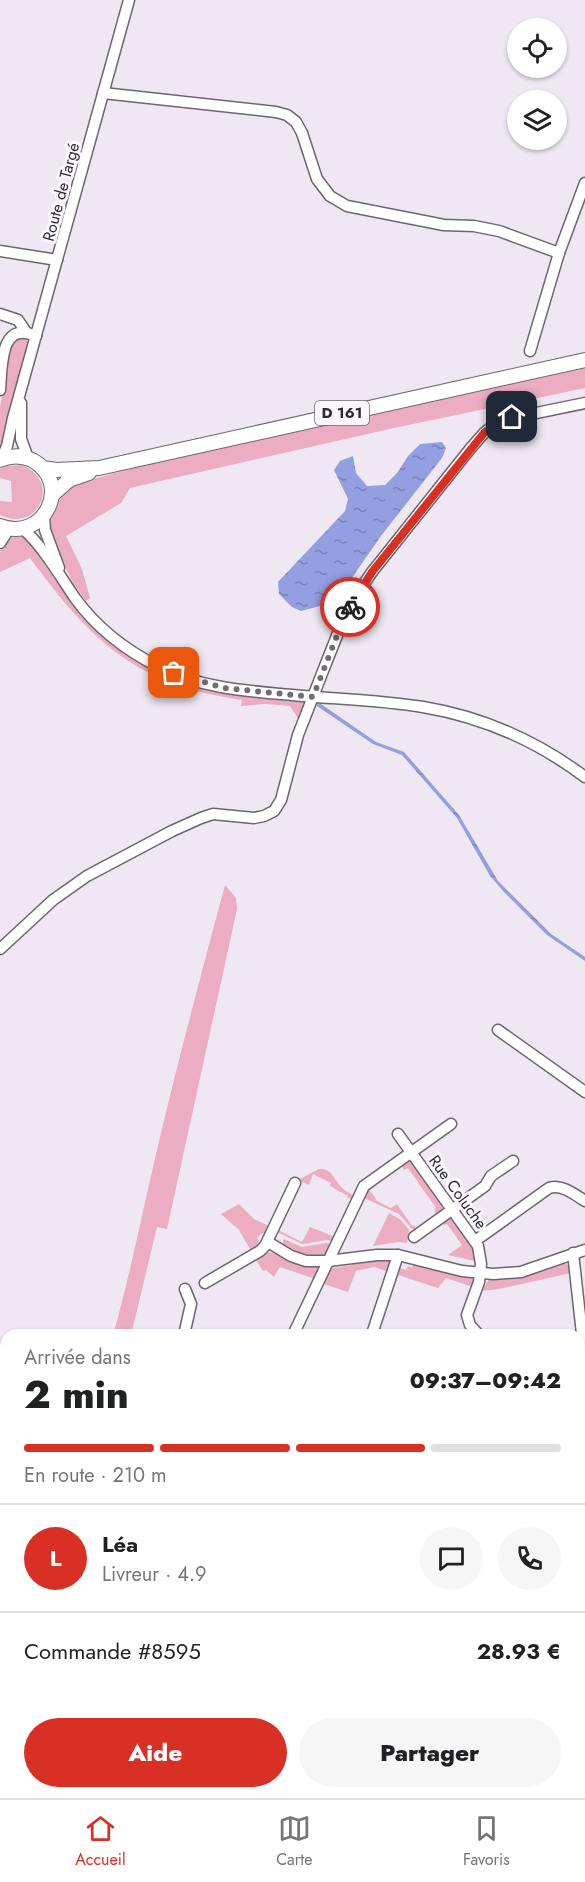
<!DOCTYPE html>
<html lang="fr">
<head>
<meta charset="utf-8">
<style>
  body { margin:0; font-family:Jost,sans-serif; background:#f6f6f6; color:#202124; height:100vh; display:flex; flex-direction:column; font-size:22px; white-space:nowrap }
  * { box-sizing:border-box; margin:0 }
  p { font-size:20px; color:#757577 }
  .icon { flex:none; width:33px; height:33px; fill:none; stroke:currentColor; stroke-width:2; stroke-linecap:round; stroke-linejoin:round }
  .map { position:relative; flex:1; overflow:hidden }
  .drawer { position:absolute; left:0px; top:1329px; width:585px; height:470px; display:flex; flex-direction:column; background:#fff; border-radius:18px 18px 0 0; box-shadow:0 2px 4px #0004 }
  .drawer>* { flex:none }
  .controls { position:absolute; left:507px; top:18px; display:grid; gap:12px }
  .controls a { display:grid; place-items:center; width:60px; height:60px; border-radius:50%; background:#fff; box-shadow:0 2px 4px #0004; font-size:30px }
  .pin { position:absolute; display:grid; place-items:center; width:51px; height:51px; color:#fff; margin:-26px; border-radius:12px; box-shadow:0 3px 9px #0006 }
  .courier { position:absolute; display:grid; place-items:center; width:60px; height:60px; margin:-30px; border:4px solid #d93025; border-radius:50%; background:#fff; color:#222; box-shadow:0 2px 8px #0007 }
  .headline em { font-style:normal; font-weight:800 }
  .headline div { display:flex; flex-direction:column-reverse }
  .headline { display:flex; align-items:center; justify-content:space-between; height:102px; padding:0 24px }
  h1 { font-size:39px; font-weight:800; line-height:45px }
  .bar { display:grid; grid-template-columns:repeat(4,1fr); gap:9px 6px; align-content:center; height:72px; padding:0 24px }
  .bar i { height:8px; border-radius:4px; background:#e0e0e0 }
  .bar .selected { background:#d93025 }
  .bar p { grid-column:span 4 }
  .line { display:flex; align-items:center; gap:15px; padding:0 24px; border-top:2px solid #e0e0e0 }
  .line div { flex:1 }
  .round { display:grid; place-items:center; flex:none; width:63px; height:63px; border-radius:32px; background:#f6f6f6 }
  .button { display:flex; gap:12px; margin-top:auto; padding:12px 24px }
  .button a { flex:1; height:69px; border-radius:36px; background:#d93025; color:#fff; font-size:24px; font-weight:800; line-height:69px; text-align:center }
  .button a+a { background:#f6f6f6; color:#202124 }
  .dock { display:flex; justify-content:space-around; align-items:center; height:84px; border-top:2px solid #e0e0e0; background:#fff; font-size:16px; color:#757577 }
  .dock a { display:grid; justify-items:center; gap:3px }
  .dock .selected { color:#d93025 }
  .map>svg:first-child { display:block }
</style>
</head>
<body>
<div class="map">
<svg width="585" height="1798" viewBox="0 0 585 1798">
  <defs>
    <pattern id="water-ripples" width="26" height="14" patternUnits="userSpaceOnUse" patternTransform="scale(1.5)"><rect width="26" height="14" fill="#949fe1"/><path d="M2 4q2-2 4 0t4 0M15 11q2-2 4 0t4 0" fill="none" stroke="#7982b7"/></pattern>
  </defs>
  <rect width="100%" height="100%" fill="#efe8f2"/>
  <g fill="#ecacc1">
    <path d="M23,337l5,5v5l-28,102v-42l4,-21 3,-31 9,-17z"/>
    <path d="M585,367v21l-191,40 -264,60 -9,15 -55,33 16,33 8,29 -4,3 -13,-18 -10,-20 -12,-31v-13l12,-26 12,-9 66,-18z"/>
    <path d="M21,465c42,15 17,69 -21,50v-14l12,1 -1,-21 -11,-3v-9l7,-3z"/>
    <path d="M13,536l10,1 8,7 27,40 19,25 31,31 111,52 85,10 1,5 -5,15 -10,-16 -25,-2 -24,2 1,-6c-106,-15 -151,-59 -212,-142l-30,14v-21z"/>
    <path d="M225,885l11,13 1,11 -70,320 -10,-2 -26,108h-18c16,-56 27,-112 40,-168 22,-95 47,-189 72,-282z"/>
    <path d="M407,1160l4,1 32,44 -1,6 -5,4 -3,-5 2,-2 -28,-40 -4,2 -3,-5z"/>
    <path d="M319,1169c13,-1 15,10 22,18 4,4 9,6 13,9l-2,4 -5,-3 1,-1 -18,-10 1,-3 -18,-9 -4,11 -11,-5z"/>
    <path d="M368,1188l8,11 -1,1 16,8 6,-4 15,22 2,-1 2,4h-4l-13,-15 -35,-16z"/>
    <path d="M239,1204l15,15 17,8 -4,7 -5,-1 -5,5 4,6 -10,7 -12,-21 -18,-16z"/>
    <path d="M389,1213l12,7 8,10 -2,13 -9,-1 -25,4z"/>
    <path d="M450,1217l23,31 2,13 -27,-6 14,-10 -15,-21 -3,1 -2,-4z"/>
    <path d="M310,1227l25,10 -2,4 -6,-1 -25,4 -25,-12 1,-2 24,12z"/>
    <path d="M284,1239l18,8 24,-4 6,1 -6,12h-22l-23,-10z"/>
    <path d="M268,1252l8,2 1,-1 41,13 1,2 -4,11 -35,-12 -6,10 -8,-7 -3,1 -7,-11z"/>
    <path d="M389,1259l1,2 -1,11 -15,-5 -18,4 -8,21 -24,-8 8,-16 20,-3v-3z"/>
    <path d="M414,1262l57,14 3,5 -1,6 -27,-9 -8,10 -40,-13 2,-7 6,2 2,-4 4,2z"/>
    <path d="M563,1262l7,5 1,6 -72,16 -17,2 7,-12 35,-3z"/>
    <path d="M579,1756l6,1v41h-58l6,-5 46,-1z"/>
  </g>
  <g fill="url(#water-ripples)">
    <path d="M442,442l4,6 -4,10 -61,78 -46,66 -34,9 -9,-4 -13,-13 -1,-12 67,-71 3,-12 -14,-29 6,-9 13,-5 3,17 11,13 18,-1 12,-12 11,-17 12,-12z"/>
    <path d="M318,702l58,40 28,10 55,63 39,66 53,53 34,23v4l-38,-26 -43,-43 -14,-16 -33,-58 -55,-63 -29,-11 -56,-38z"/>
  </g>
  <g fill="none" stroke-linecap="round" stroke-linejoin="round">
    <defs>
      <g id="minor">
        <path d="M103,93l173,19 11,3 9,7 6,11 15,46 13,17 17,10 97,19 30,1 25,5 60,22"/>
        <path d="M0,251l57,9"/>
        <path d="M0,314l18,6 8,12"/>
        <path d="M530,351l29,-98 26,-70"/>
        <path d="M0,390c2,-25 0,-70 36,-54"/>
        <path d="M21,403v36l7,19"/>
        <path d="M2,458l5,-12 6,-28 116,-418"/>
        <path d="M44,516l1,14 14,38"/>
        <path d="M23,529c19,16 37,47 52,69 21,29 52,53 84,69 41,21 87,24 133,28 43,4 88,5 131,12 60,10 114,34 162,70"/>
        <path d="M0,543l9,-14"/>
        <path d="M0,949l53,-49 34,-24 85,-45 29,-13 12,-4 41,4 10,-2 10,-5 7,-11 17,-65 25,-64 15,-38 17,-36 17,-25 98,-123 14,-16 13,-10 15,-5 73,-15"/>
        <path d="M498,1030l87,62"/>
        <path d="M398,1134l80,112 3,18 -2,18 -12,33 3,10 9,10"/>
        <path d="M414,1237l71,-51 6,-10 22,-15"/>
        <path d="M475,1241l74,-53c13,-4 25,6 36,13"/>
        <path d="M268,1242l23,14 15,5h22l49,-6h21l64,16 31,3 28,-2 64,-22"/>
        <path d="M573,1253l12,108 -6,11"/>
        <path d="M205,1283l55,-32 5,-5 30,-63"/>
        <path d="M373,1331l25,-76"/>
        <path d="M184,1335l7,-31 -6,-15"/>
        <path d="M293,1335l71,-149 87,-62"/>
        <path d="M0,1492l6,3"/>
        <path d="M579,1493l6,-18"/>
        <path d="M579,1534l6,5"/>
        <path d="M0,1544l6,-8"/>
        <path d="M579,1599h6"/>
        <path d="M0,1696h6"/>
        <path d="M190,1792l5,6"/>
        <path d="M3,1798l3,-6"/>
      </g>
      <g id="major">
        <path d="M0,460c11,-5 21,-5 32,0 41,22 13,83 -32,66"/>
        <path d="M42,468l15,2 42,-2 486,-108"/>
        <path d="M52,495l17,-15 20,-7"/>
        <path d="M579,1559l6,-6"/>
        <path d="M482,1798l1,-6"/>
      </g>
    </defs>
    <use href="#minor" stroke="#6c666e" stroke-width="13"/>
    <use href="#major" stroke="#6c666e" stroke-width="16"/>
    <use href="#minor" stroke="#fff" stroke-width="10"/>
    <use href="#major" stroke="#fff" stroke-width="14"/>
    <g stroke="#6e696f" stroke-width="2" stroke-dasharray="12 6" stroke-linecap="butt">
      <path d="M0,1718l6,-1"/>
      <path d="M579,1743l6,1"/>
    </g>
  </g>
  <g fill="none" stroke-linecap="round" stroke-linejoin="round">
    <path stroke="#726d73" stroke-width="6" stroke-dasharray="0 10.8" d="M174,673l50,15 89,9 25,-64 12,-26"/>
    <path stroke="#d93025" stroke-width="8" d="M350,607l22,-35 112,-139 13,-10 15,-6"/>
  </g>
  <g text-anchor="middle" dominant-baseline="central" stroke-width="6" stroke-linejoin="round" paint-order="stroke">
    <rect fill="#fcf6fe" stroke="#6c686d" stroke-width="1.5" x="315" y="401" width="54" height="24" rx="4.5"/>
    <g font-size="15" font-weight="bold" fill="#2e2b2f">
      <text x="342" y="413">D 161</text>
    </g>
    <g font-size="16" fill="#2e2b2f" stroke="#fcf6fe">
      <text transform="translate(61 192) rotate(-75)">Route de Targé</text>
      <text transform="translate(458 1192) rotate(54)">Rue Coluche</text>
    </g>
  </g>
</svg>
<div class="controls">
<a><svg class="icon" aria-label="locate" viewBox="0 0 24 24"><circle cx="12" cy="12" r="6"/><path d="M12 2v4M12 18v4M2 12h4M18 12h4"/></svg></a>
<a><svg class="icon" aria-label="layers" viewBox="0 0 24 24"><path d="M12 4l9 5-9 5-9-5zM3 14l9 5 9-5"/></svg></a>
</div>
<div class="pin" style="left:174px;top:673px;background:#ea580c"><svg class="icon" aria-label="bag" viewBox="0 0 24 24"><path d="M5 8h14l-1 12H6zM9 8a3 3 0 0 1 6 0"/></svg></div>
<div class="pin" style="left:512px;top:417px;background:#1f2937"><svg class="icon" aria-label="home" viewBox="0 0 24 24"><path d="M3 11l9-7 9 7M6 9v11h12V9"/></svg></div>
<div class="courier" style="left:350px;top:607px"><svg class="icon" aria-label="bike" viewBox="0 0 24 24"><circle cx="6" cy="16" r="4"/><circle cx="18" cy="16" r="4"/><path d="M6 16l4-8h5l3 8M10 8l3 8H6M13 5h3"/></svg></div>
<section class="drawer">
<div class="headline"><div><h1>2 min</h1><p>Arrivée dans</p></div><em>09:37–09:42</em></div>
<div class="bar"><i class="selected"></i><i class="selected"></i><i class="selected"></i><i></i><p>En route · 210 m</p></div>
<div class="line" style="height:108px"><b class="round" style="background:#d93025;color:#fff">L</b><div><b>Léa</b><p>Livreur · 4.9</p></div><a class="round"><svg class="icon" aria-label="chat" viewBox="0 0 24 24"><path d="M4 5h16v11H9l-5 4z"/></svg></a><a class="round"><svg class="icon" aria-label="phone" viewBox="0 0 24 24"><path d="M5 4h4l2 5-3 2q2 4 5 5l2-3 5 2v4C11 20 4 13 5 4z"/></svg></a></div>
<div class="line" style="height:78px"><div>Commande #8595</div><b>28.93 €</b></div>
<div class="button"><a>Aide</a><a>Partager</a></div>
</section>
</div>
<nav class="dock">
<a class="selected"><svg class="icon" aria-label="home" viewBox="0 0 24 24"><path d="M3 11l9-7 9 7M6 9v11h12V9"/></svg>Accueil</a>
<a><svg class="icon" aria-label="map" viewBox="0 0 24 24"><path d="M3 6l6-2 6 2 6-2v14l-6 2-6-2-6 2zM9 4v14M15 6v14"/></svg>Carte</a>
<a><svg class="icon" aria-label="saved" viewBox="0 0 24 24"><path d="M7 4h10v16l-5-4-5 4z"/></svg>Favoris</a>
</nav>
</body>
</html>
